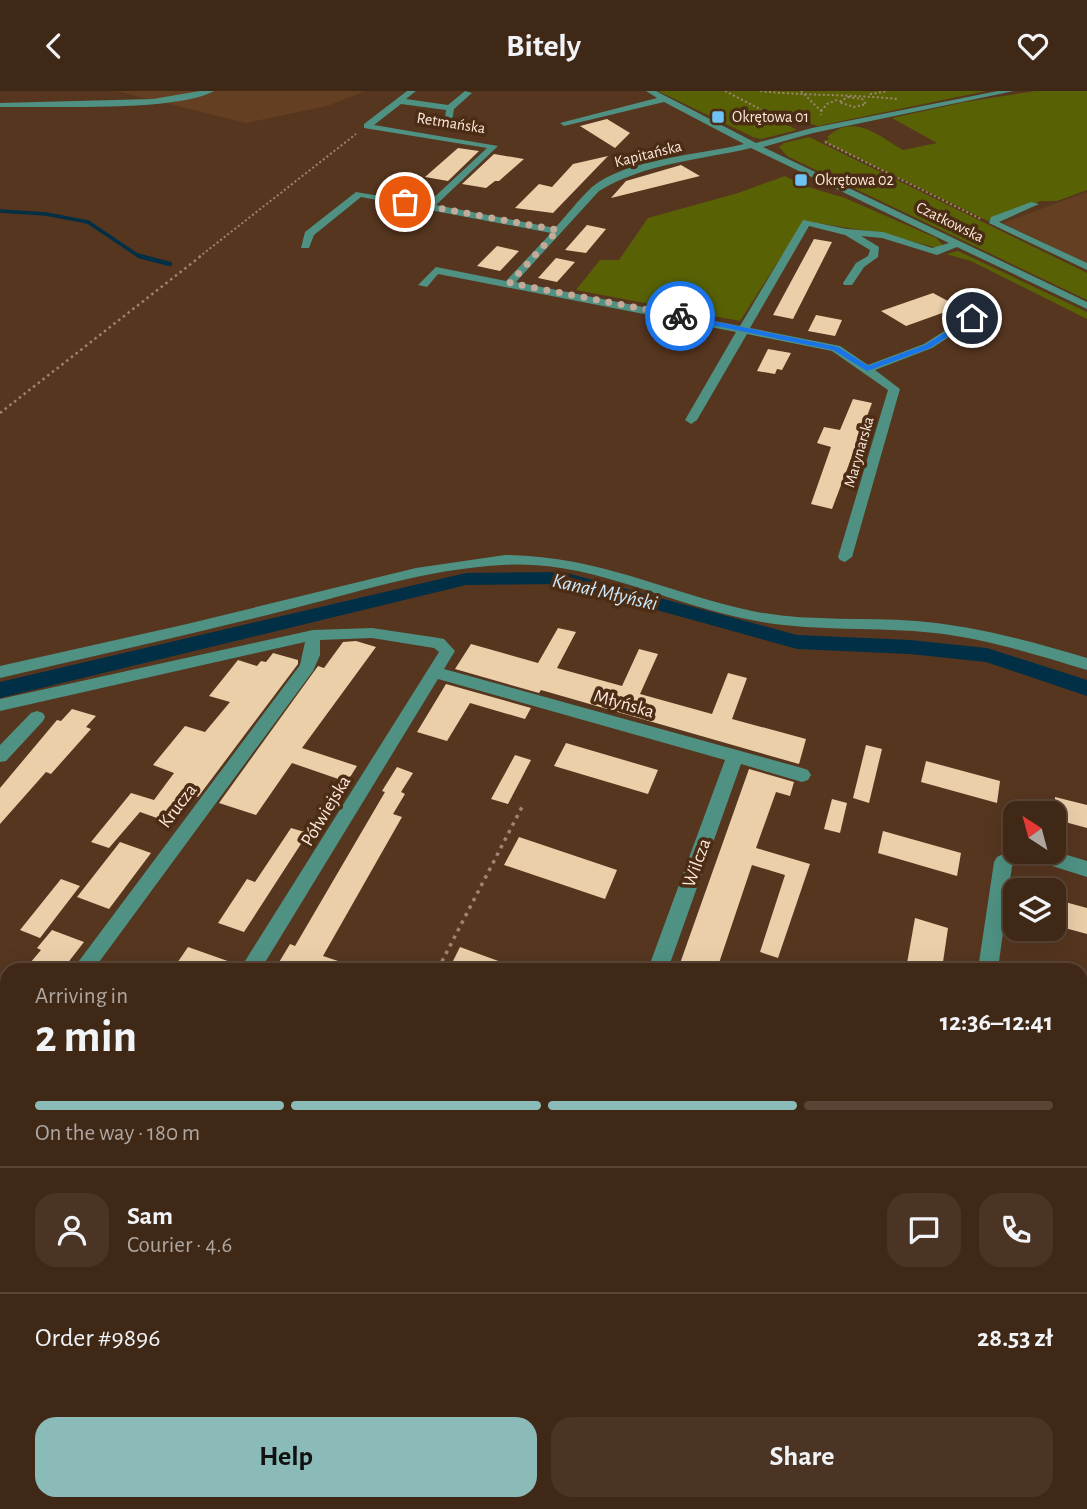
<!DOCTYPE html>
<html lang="en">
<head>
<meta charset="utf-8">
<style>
  body { margin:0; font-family:"Alegreya Sans",sans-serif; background:#4b3424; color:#f1f3f6; height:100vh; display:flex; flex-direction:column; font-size:26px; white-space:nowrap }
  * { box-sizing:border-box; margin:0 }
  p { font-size:23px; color:#aea6a1 }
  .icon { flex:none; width:38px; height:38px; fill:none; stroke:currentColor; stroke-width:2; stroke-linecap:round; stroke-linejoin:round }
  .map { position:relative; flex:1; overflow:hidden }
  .sheet { position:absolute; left:0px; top:872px; width:1088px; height:548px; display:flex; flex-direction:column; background:#402817; border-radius:21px 21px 0 0; box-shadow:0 7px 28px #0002,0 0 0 2px #594436 }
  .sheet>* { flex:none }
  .needle { width:46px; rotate:324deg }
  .fabs { position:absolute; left:1003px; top:710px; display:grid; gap:14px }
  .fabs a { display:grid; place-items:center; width:63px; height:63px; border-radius:14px; background:#402817; box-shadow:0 7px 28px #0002,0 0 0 2px #594436; font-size:35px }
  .pin { position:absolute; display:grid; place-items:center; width:60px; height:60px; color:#fff; margin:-30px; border:4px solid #fff; border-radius:50%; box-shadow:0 2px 7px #0007 }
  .courier { position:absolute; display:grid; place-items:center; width:70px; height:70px; margin:-35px; border:5px solid #1a73e8; border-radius:50%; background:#fff; color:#222; box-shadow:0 2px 9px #0007 }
  .summary em { font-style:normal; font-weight:600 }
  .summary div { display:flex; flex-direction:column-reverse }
  .summary { display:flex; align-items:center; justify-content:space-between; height:119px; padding:0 35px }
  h1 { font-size:46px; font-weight:600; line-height:52px }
  .bar { display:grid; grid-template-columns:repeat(4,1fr); gap:10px 7px; align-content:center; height:84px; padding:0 35px }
  .bar i { height:9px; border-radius:5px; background:#594436 }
  .bar .selected { background:#8bbbb9 }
  .bar p { grid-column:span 4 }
  .line { display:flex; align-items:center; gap:18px; padding:0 35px; border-top:2px solid #594436 }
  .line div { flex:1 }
  .round { display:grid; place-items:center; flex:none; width:74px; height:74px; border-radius:21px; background:#4b3424 }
  .action { display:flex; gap:14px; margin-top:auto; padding:14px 35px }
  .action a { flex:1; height:80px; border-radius:21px; background:#8bbbb9; color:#111; font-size:28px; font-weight:600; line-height:80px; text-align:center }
  .action a+a { background:#4b3424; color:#f1f3f6 }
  header { display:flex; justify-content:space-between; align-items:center; height:91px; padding:0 35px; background:#402817; font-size:32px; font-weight:600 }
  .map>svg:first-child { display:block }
</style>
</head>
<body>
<header><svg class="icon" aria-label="back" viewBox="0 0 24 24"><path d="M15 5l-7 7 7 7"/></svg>Bitely<svg class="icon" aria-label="heart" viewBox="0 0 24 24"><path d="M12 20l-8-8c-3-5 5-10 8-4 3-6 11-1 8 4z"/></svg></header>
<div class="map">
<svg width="1087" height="1418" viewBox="0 0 1087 1418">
  <rect width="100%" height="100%" fill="#56361f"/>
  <g fill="#653f22">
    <path d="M116,0h249l-38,15 -81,17z"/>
    <path d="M1087,101v71l-84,-40z"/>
    <path d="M0,1087l7,3v322h768l12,6h-787z"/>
  </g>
  <g fill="#586205">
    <path d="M658,0h328l-168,35 -16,-5 -14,4 9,5 -36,9 -8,-2z"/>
    <path d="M1035,0h52v99l-30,11h-16l-53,20 -165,-80 7,-2 -3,-2c27,-24 49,-3 76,13l34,-7 -45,-25 73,-16z"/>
    <path d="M809,46l278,136v27l-300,-144 -8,-9 5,-4z"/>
    <path d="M785,85l16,9 44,13 91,40 7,7 -5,3 -63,-16 -71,-11 -64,100 -164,-31 24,-30h19l29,-42 90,-25z"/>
    <path d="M958,160l129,61v7l-116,-58 -25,-7z"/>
  </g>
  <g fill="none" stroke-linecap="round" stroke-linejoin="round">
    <path stroke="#002f46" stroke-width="3.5" d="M0,120l46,3 42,8 49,33 8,2"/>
    <path stroke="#002f46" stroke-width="4.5" d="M139,165l31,8"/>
    <path fill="#002f46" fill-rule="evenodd" d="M563,481l234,63 113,5 77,8 100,32v16l-101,-34 -76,-8 -113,-5 -234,-65 -97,1 -466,113v-16l466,-109z"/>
  </g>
  <g fill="#eacfa9">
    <path d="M607,28l23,14 -15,15 -35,-22z"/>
    <path d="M458,57l21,3 -31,30 -23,-4z"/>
    <path d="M494,63l30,5 -25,22h-4l-9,7 -24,-4z"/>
    <path d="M608,65l-55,57 -38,-5 24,-24 13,3 21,-23z"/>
    <path d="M681,74l19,11 -89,22 15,-17z"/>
    <path d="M587,134l19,4 -20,24 -21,-3z"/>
    <path d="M814,148l18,3 -39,77 -20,-4z"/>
    <path d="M497,155l22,5 -19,20 -23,-5z"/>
    <path d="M556,167l19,4 -18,20 -19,-4z"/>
    <path d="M933,202l26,14 -53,19 -25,-15z"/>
    <path d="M816,224l26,5 -7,16 -27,-5z"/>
    <path d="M768,258l23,4 -9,17 -5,-1 -2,5 -18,-3z"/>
    <path d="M853,308l19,4 -40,106 -21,-5 20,-57 -14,-4 7,-16 16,3z"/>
    <path d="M558,537l18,4 -19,36 65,18 17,-37 19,5 -18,40 72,20 16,-41 19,5 -15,41 74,20 -7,25 -258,-74 -2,3 -84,-24 16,-25 67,19z"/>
    <path d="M356,550l20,6 -74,101 55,18 -10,16 -55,-19 -36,52 -37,-12 99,-137 6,2 19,-26z"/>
    <path d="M273,562l25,7v4l-100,133 -3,-1 -21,28 -34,-12 -31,36 -18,-6 40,-49 23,7 20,-27 -21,-8 32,-39 20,6 25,-30 -21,-6 29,-36 19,6 4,-5 5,1z"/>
    <path d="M446,593l85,24 -6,11 -55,-16 -23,38 -30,-9z"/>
    <path d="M72,618l24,7 -10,11 5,2 -40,45 -5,-2 -46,52v-36l57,-68 4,1z"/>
    <path d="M566,652l92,27 -10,24 -94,-28z"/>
    <path d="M866,654l16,4 -13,54 -16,-5z"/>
    <path d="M515,664l16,5 -23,44 -17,-5z"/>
    <path d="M926,670l74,20 -3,22 -76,-21z"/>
    <path d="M397,676l16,6 -12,19 4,2 -12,20 9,3 -79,139 33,11 -1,2h-80l15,-25 5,2 90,-154 -3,-1z"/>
    <path d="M749,678l45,13 -4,14 -14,-4 -20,56 54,16 -32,94 -18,-6 25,-77 -33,-10 -35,104h-39z"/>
    <path d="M1055,706l32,8v23l-33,-9z"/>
    <path d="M832,708l15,4 -7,30 -16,-4z"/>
    <path d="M291,737l17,5 -64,99 -26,-9 29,-44 8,3z"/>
    <path d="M883,740l78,22 -4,23 -79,-23z"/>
    <path d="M519,746l98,33 -12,29 -101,-34z"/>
    <path d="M120,751l31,11 -42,56 -32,-12z"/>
    <path d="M61,788l19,7 -40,52 -20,-8z"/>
    <path d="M1054,808l33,9v26l-33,-9z"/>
    <path d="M915,827l33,10 -6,41h-36z"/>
    <path d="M52,839l32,12 -21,27h-38l16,-19 -4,-2z"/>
    <path d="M188,856l51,18 -2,4h-64z"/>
    <path d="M460,856l55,20v2h-66z"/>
  </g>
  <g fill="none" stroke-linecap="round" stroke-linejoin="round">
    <g stroke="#9f8471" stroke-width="2" stroke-dasharray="2 2.5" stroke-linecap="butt">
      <path d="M725,0l62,32"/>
      <path d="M760,0c46,5 91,3 137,8"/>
      <path d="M801,0l20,20v4"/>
      <path d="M870,3l18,-3"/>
      <path d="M848,6l14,2 4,5 -12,3 -15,-5z"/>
      <path d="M821,20l6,-7 12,-5"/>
      <path d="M825,51l156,77"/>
      <path d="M199,166l157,-123"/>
    </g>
    <path stroke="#9f8471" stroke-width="2.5" stroke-dasharray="2.5 3.5" stroke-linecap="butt" d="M0,322l201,-157"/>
    <path stroke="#9f8471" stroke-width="3.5" stroke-dasharray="3.5 5" stroke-linecap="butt" d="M438,878l84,-162"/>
    <g stroke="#9f8471" stroke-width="4.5" stroke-dasharray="4.5 7" stroke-linecap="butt">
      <path d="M0,1174l7,4"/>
      <path d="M0,1194l7,2"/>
    </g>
    <g fill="#4f9283" fill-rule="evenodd">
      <path d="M200,0h14c-36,21 -167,15 -214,16v-4l153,-4z"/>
      <path d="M407,0h9l-10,8 42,6 17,-14 7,2 -18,16 -2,12 -7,-2 1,-9 -45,-6 -27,21 124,21 -62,59 119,23c12,-13 24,-29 37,-41 36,-29 108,-32 152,-43l-80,-42 -100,24 -4,-3 97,-25 -11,-7h10l100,52 56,-15 186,-37h16l-201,42 -50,14 324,155v7l-130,-62 -20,8 -55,-17 -21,-2 18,11 -1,10 -14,10 -12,18h-8l-1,-2 13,-20 12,-7 2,-6 -25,-15 -36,-9 -59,102 90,18 28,19 56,-21 44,-28 10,2 -46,30 -57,22 25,19 -48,168 -7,5 -5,-2 -2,-3 50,-167 -56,-39 -85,-17 -50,86 -6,4 -6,-4 51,-88 -298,-58 -11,13 -9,-2 18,-18 70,14 45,-48 -190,-36 -47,38 -5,13h-8l4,-16 51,-40 71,12 60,-56 -123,-20v-4zM751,57l198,95 -17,5 -49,-16 -36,-3 -44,-9 -63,106 -224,-44 83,-91c46,-28 101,-31 152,-43z"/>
      <path d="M1031,111l8,2 -40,18 88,41v7l-98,-47 2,-6z"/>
      <path d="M505,464c95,1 159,37 247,56 55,11 109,6 164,10 59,5 115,20 171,37v12c-50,-15 -100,-31 -152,-37 -60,-7 -119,-1 -178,-12 -87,-15 -165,-62 -255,-56 -75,4 -147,28 -219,46 -94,24 -188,45 -283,67v-12l187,-42 229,-56z"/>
      <path d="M372,537l67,10 5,1 11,12 -11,18 358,99 6,2 3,5 -3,5 -6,2 -61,-18 -73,205h-20l77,-209 -287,-81 -177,290h-21l199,-317 -5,-4 -62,-10 -52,2v15l-7,16 -219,298h-21l227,-304 5,-23 -305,69v-12l313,-69z"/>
      <path d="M37,620l6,2 2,4 -2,4 -37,40 -6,1v-17l31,-32z"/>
      <path d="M1015,757v4l39,-1 33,10v16l-60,-19 -15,8 -14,103h-20l16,-107 3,-5z"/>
      <path d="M0,926l7,2v18l-7,-2z"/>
      <path d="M1082,1069l5,2v22l-5,-2z"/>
      <path d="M843,1412h36l2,6h-36z"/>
      <path d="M914,1412h26l-1,6h-26z"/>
    </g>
    <defs>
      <g id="rail">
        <path d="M0,1142l7,3"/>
        <path d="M0,1231l7,3"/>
        <path d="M0,1265l7,3"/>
        <path d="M329,1412l13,6"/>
        <path d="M400,1412l12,6"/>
        <path d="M538,1412l12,6"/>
      </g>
    </defs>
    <use href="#rail" stroke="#e5cebf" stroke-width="10"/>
    <use href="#rail" stroke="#4b2c14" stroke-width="7" stroke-dasharray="22" stroke-linecap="butt"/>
  </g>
  <path fill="#1a73e8" d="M680,223l158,33 30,19 57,-21 45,-28 6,1 -46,30 -63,23 -34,-21 -156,-32z"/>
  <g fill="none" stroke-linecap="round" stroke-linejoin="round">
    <path stroke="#c3aa99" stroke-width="7" stroke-dasharray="0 12.6" d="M405,111l153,28 -48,53 170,33"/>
  </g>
  <g fill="#6fc2f4" stroke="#4b2c14" stroke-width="2.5">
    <rect x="711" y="19" width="14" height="14" rx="3.5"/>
    <rect x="794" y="82" width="14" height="14" rx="3.5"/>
  </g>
  <g text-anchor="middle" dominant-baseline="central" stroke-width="7" stroke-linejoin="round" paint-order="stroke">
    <g font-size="16" fill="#fee9db" stroke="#4b2c14" text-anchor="start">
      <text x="732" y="26">Okrętowa 01</text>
      <text x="815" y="89">Okrętowa 02</text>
    </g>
    <g font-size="16" fill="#fee9db" stroke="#4b2c14">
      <text transform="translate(451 32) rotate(9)">Retmańska</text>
      <text transform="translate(648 63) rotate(-14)">Kapitańska</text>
      <text transform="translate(950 131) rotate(26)">Czatkowska</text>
      <text transform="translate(859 361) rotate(-74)">Marynarska</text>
    </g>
    <g font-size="19" fill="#fee9db" stroke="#4b2c14">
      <text transform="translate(624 613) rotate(16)">Młyńska</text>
      <text transform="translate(178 715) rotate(-53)">Krucza</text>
      <text transform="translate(326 720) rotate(-59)">Półwiejska</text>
      <text transform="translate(697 772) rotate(-70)">Wilcza</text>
    </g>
    <g font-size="21" font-style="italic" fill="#cde9fb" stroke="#4b2c14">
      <text transform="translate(605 501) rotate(13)">Kanał Młyński</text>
    </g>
  </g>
</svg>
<div class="fabs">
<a><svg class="needle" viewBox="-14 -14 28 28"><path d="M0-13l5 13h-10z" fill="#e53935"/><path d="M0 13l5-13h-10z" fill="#aea6a1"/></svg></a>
<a><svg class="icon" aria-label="layers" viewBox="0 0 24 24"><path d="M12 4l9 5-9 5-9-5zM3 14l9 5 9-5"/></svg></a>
</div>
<div class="pin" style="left:405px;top:111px;background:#ea580c"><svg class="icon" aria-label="bag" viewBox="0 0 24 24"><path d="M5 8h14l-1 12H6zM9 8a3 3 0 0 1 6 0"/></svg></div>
<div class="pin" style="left:972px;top:227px;background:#1f2937"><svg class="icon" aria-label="home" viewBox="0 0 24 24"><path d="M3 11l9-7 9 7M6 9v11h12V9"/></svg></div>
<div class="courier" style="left:680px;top:225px"><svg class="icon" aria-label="bike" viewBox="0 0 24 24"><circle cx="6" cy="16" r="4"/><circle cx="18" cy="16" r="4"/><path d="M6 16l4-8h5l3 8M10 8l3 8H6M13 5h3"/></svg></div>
<section class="sheet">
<div class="summary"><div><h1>2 min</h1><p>Arriving in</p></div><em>12:36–12:41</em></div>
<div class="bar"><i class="selected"></i><i class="selected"></i><i class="selected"></i><i></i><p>On the way · 180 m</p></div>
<div class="line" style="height:126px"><a class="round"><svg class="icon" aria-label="person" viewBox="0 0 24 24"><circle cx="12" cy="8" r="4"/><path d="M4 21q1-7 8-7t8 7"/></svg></a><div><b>Sam</b><p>Courier · 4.6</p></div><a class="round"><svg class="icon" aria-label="chat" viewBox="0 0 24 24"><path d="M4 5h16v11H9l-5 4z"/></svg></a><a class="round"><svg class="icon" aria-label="phone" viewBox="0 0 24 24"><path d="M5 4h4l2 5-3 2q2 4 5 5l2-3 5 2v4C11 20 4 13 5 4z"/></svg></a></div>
<div class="line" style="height:91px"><div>Order #9896</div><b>28.53 zł</b></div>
<div class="action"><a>Help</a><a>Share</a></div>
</section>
</div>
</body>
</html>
